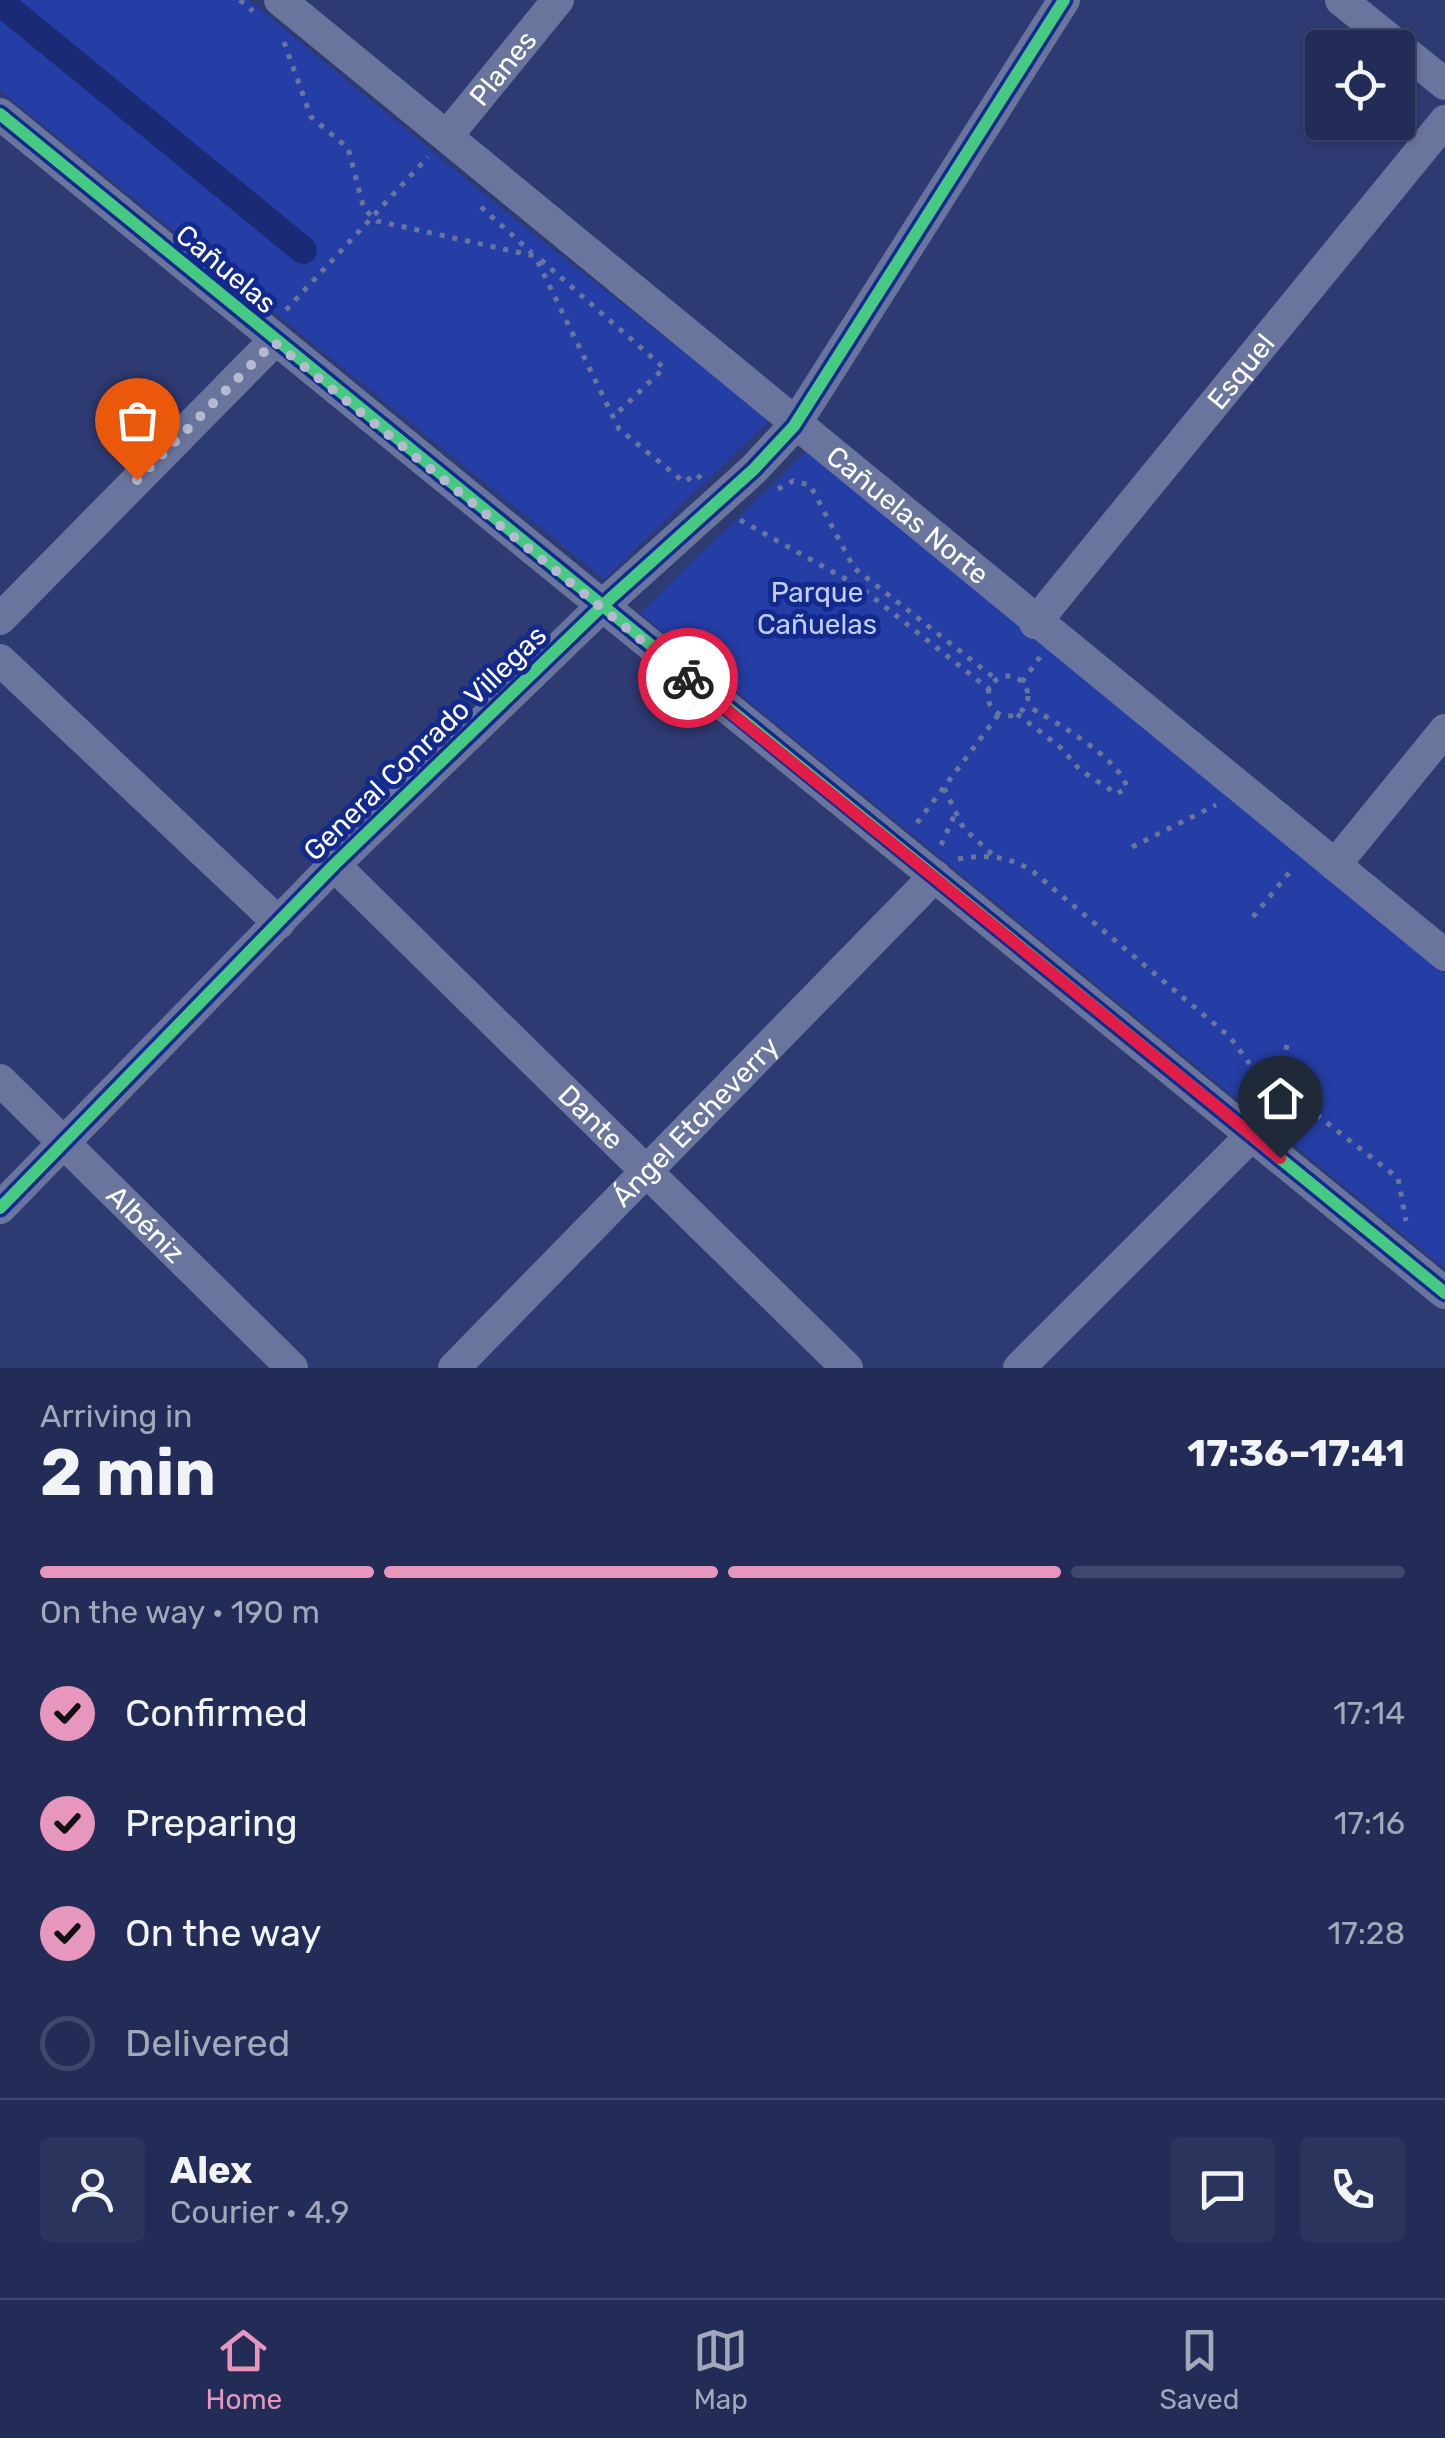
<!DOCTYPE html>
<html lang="en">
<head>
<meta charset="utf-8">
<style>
  body { margin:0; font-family:Rubik,sans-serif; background:#2a345c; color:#f1f3f6; height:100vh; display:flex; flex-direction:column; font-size:38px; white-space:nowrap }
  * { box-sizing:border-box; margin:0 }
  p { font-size:32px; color:#a2a7b9 }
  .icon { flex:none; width:55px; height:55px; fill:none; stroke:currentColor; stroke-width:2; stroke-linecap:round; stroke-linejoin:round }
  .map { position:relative; height:1368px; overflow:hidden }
  .drawer { display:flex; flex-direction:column; background:#222c56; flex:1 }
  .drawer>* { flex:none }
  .tools { position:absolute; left:1305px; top:30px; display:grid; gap:20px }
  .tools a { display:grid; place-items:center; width:110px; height:110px; border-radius:10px; background:#222c56; box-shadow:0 2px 8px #0004,0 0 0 2px #3f486c; font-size:50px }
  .pin { position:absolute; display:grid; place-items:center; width:85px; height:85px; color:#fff; margin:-102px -42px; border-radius:50% 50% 50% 0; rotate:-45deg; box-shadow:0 0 10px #0007 }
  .pin .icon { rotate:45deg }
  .courier { position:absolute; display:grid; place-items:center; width:100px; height:100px; margin:-50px; border:8px solid #e11d48; border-radius:50%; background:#fff; color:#222; box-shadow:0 2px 12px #0007 }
  .overview em { font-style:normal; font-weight:700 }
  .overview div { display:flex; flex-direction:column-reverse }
  .overview { display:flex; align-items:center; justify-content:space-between; height:170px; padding:0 40px }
  h1 { font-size:65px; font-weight:700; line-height:75px }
  .bar { display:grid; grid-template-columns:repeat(4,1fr); gap:15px 10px; align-content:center; height:120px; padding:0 40px }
  .bar i { height:12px; border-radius:8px; background:#3f486c }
  .bar .on { background:#e797bd }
  .bar p { grid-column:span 4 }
  .line { display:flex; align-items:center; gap:25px; padding:0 40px; border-top:2px solid #3f486c }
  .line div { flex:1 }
  .round { display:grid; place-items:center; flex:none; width:105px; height:105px; border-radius:10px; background:#2a345c }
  ol { padding:0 40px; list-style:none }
  li { display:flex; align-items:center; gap:30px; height:110px }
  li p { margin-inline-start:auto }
  li .icon { padding:10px; border-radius:50%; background:#e797bd; color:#111; stroke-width:4 }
  li:last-child { color:#a2a7b9 }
  li i { width:55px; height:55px; border:5px solid #3f486c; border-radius:50% }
  .menu { display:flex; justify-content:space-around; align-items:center; height:140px; border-top:2px solid #3f486c; background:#222c56; font-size:28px; color:#a2a7b9 }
  .menu a { display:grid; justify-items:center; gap:5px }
  .menu .on { color:#e797bd }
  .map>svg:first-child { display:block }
</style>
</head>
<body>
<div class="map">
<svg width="1445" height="1368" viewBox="0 0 1445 1368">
  <rect width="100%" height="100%" fill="#2e3a72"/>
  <g fill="#253ea6">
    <path d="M0,0h249l263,217 258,203 -166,159 -604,-489z"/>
    <path d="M808,450l637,524v294l-805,-655z"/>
  </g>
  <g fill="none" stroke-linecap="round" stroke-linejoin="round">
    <path stroke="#1a2a76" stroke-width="28" d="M0,2l303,248"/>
    <g stroke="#6a759e" stroke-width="5" stroke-dasharray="5 8" stroke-linecap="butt">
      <path d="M240,0l13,11"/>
      <path d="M284,42l27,75 37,31 16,61 13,12 158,35 84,173 65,53 13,-8 4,5"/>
      <path d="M481,207l51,46"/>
      <path d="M541,260l123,108 -50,48"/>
      <path d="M286,310l142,-153"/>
      <path d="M778,489l15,-8 17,4 44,83 143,112"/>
      <path d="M740,520l120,67 130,103"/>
      <circle cx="1008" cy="696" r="20"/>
      <path d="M1022,682l18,-25"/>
      <path d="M1017,714l43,33 20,23 37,24 10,-7c-10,-31 -72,-65 -101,-82"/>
      <path d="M944,788l20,41 28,25"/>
      <path d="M917,823l82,-109"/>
      <path d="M941,845l14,-31"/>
      <path d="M1132,847l84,-42"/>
      <path d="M958,859c28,-5 49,-3 73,11l199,167 35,48 26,10 107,83 8,43"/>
      <path d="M1253,917l40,-49"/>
      <path d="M1266,1111l11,-20 10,-46"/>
    </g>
    <g stroke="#6a759e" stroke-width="32">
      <path id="s1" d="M280,0l1165,955"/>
      <path d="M1341,0l104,84"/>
      <path d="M0,114l1445,1179"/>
      <path id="s2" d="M447,136l111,-136"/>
      <path d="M0,619l274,-278"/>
      <path id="s3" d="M1035,623l410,-502"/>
      <path d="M0,660l279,263"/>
      <path id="s4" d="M334,865l513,503"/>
      <path d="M1335,865l110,-135"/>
      <path id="s5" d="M0,1080l292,288"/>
      <path d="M0,1208l334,-343 266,-257 153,-138 41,-44 270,-426"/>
      <path id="s6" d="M454,1368l481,-492"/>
      <path d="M1019,1368l233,-233"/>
    </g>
    <defs>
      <g id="cycleway">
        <path d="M0,114l1445,1179"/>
        <path d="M0,1208l334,-343 266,-257 153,-138 41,-44 270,-426"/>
      </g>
    </defs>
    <use href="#cycleway" stroke="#12298e" stroke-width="19"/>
    <use href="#cycleway" stroke="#46c982" stroke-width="12"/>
  </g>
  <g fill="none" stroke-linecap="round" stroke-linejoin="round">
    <path stroke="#b6bace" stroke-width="10" stroke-dasharray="0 18" d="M137,480l137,-138 414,336"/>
    <path stroke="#e11d48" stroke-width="12" d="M688,678l592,480"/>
  </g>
  <g text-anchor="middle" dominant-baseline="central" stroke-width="10" stroke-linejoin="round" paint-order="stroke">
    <g font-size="28" fill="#fff" stroke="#12298e">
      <text stroke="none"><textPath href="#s2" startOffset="88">Planes</textPath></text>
      <text transform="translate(226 269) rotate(40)">Cañuelas</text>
      <text stroke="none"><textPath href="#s3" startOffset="325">Esquel</textPath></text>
      <text stroke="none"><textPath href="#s1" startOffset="812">Cañuelas Norte</textPath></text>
      <text transform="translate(425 743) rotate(-44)">General Conrado Villegas</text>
      <text stroke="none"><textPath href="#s4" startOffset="360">Dante</textPath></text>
      <text stroke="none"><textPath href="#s6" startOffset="345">Ángel Etcheverry</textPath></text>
      <text stroke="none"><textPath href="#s5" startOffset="205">Albéniz</textPath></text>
    </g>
    <g font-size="28" fill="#c3cefd" stroke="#12298e">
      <text x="817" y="592">Parque<tspan x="817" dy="32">Cañuelas</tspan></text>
    </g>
  </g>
</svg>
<div class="tools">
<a><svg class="icon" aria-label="locate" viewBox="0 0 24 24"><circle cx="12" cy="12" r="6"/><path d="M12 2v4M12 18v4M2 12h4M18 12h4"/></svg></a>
</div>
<div class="pin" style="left:137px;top:480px;background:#ea580c"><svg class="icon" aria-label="bag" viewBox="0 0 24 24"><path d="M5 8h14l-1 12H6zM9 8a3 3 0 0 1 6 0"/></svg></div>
<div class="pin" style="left:1280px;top:1158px;background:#1f2937"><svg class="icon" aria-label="home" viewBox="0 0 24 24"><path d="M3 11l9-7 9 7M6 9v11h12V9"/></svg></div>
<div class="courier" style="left:688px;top:678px"><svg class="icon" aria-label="bike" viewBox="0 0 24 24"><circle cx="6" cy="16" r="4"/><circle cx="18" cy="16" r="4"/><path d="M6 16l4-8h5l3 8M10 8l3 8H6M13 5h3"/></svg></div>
</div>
<section class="drawer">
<div class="overview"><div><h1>2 min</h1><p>Arriving in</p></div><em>17:36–17:41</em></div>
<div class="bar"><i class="on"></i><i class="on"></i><i class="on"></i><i></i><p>On the way · 190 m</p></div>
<ol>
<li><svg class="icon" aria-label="check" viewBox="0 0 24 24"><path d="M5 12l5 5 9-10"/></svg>Confirmed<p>17:14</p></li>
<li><svg class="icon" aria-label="check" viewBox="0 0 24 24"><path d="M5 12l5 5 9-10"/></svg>Preparing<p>17:16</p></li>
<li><svg class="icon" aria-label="check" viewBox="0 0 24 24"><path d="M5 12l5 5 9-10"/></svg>On the way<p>17:28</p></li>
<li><i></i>Delivered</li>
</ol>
<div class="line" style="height:180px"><a class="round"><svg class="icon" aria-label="person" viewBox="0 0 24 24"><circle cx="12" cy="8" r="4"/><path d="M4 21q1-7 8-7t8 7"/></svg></a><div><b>Alex</b><p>Courier · 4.9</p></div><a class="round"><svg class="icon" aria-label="chat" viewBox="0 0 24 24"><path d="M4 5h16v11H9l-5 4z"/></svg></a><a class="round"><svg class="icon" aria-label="phone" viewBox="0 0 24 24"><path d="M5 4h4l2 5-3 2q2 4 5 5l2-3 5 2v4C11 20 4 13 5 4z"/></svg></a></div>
</section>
<nav class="menu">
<a class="on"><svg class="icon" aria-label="home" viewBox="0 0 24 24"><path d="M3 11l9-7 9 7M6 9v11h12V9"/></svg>Home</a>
<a><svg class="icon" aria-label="map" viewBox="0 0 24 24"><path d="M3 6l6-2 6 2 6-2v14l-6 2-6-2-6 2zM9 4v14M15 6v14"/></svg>Map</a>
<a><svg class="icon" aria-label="saved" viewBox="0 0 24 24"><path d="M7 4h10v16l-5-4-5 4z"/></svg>Saved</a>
</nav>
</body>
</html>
